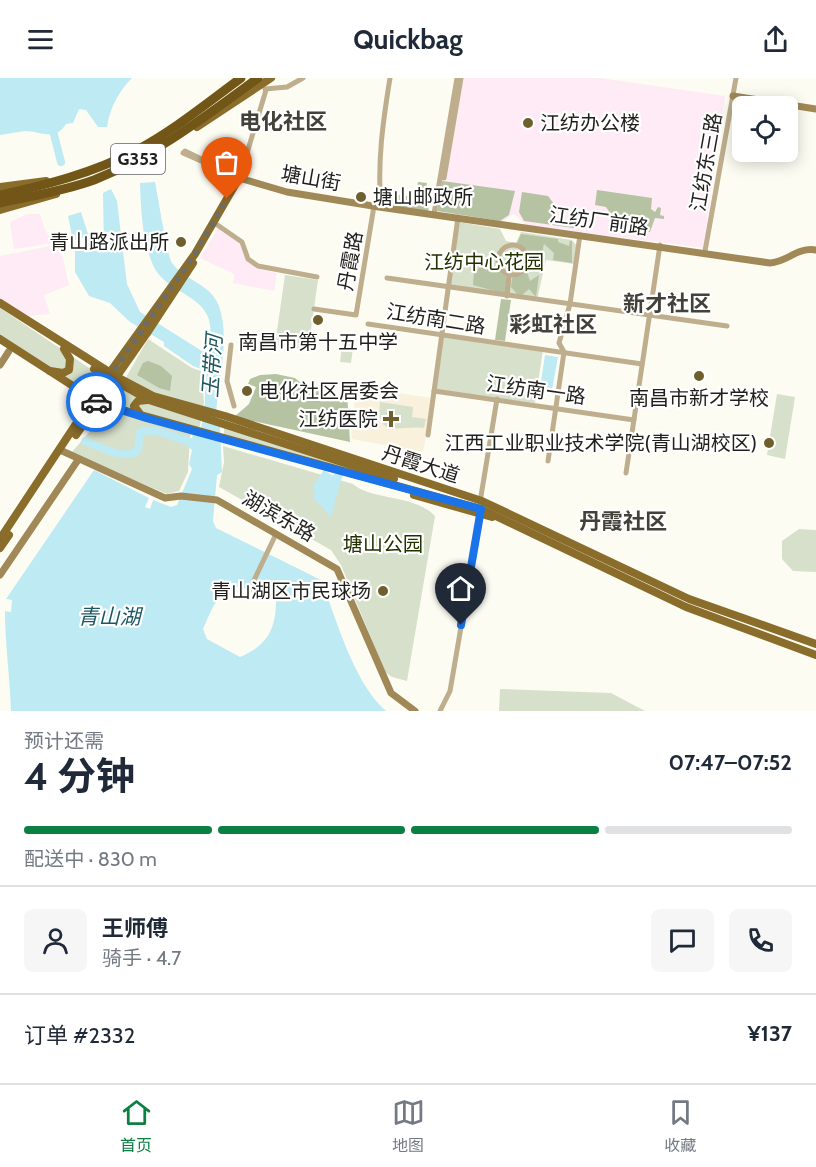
<!DOCTYPE html>
<html lang="zh">
<head>
<meta charset="utf-8">
<style>
  body { margin:0; font-family:Cabin,"Noto Sans SC",sans-serif; background:#f6f6f7; color:#1f2937; height:100vh; display:flex; flex-direction:column; font-size:22px; white-space:nowrap }
  * { box-sizing:border-box; margin:0 }
  p { font-size:20px; color:#747a83 }
  .icon { flex:none; width:33px; height:33px; fill:none; stroke:currentColor; stroke-width:2; stroke-linecap:round; stroke-linejoin:round }
  .map { position:relative; height:633px; overflow:hidden }
  .details { display:flex; flex-direction:column; background:#fff; flex:1 }
  .details>* { flex:none }
  .tools { position:absolute; left:732px; top:18px; display:grid; gap:12px }
  .tools a { display:grid; place-items:center; width:66px; height:66px; border-radius:9px; background:#fff; box-shadow:0 3px 15px #0003; font-size:30px }
  .pin { position:absolute; display:grid; place-items:center; width:51px; height:51px; color:#fff; margin:-62px -26px; border-radius:50% 50% 50% 0; rotate:-45deg; box-shadow:0 0 6px #0007 }
  .pin .icon { rotate:45deg }
  .courier { position:absolute; display:grid; place-items:center; width:60px; height:60px; margin:-30px; border:4px solid #1a73e8; border-radius:50%; background:#fff; color:#222; box-shadow:0 2px 8px #0007 }
  .overview em { font-style:normal; font-weight:700 }
  .overview div { display:flex; flex-direction:column-reverse }
  .overview { display:flex; align-items:center; justify-content:space-between; height:102px; padding:0 24px }
  h1 { font-size:39px; font-weight:700; line-height:45px }
  .bar { display:grid; grid-template-columns:repeat(4,1fr); gap:9px 6px; align-content:center; height:72px; padding:0 24px }
  .bar i { height:8px; border-radius:4px; background:#e0e1e3 }
  .bar .current { background:#0b8043 }
  .bar p { grid-column:span 4 }
  .line { display:flex; align-items:center; gap:15px; padding:0 24px; border-top:2px solid #e0e1e3 }
  .line div { flex:1 }
  .round { display:grid; place-items:center; flex:none; width:63px; height:63px; border-radius:9px; background:#f6f6f7 }
  header { display:flex; justify-content:space-between; align-items:center; height:78px; padding:0 24px; background:#fff; font-size:27px; font-weight:700 }
  .tab-bar { display:flex; justify-content:space-around; align-items:center; height:84px; border-top:2px solid #e0e1e3; background:#fff; font-size:16px; color:#747a83 }
  .tab-bar a { display:grid; justify-items:center; gap:3px }
  .tab-bar .current { color:#0b8043 }
  .map>svg:first-child { display:block }
</style>
</head>
<body>
<header><svg class="icon" aria-label="menu" viewBox="0 0 24 24"><path d="M4 6h16M4 12h16M4 18h16"/></svg>Quickbag<svg class="icon" aria-label="share" viewBox="0 0 24 24"><path d="M12 15V3M7 8l5-5 5 5M5 13v7h14v-7"/></svg></header>
<div class="map">
<svg width="816" height="633" viewBox="0 0 816 633">
  <rect width="100%" height="100%" fill="#fdfcf3"/>
  <g fill="#feebf5">
    <path d="M459,0h141l125,18 -22,152 -177,-23 -12,-11 -12,8 -66,-10z"/>
    <path d="M27,136h13l5,16 9,13 -40,6 -4,-27z"/>
    <path d="M219,149l22,16 5,17 15,9 16,4 -3,18 -41,-8 1,-9 -34,-16z"/>
    <path d="M55,167l8,13 6,27 -25,10 6,19 -21,2 -29,-17v-43z"/>
  </g>
  <path fill="#f9f1db" d="M356,309l77,11 -10,54 -72,-13z"/>
  <g fill="#d6e0ca">
    <path d="M458,144l42,7 6,12 10,2 5,-11 51,8 5,6 -3,18 -28,-4 -9,40 -87,-13z"/>
    <path d="M285,197l33,5 -10,70 -33,-5z"/>
    <path d="M0,230l101,68 -9,14 -6,3 -86,-57z"/>
    <path d="M441,258l102,14 -8,53 -101,-12z"/>
    <path d="M343,260l11,2 -3,23 -11,-1z"/>
    <path d="M148,261l44,29 9,3 3,31 -4,24 -10,10 -2,36 -9,19 -12,3 -96,-41 34,-39z"/>
    <path d="M777,316l18,3 -10,62 -18,-4z"/>
    <path d="M380,324l33,5 -1,10 14,2 -2,9c-24,-3 -48,12 -44,-26z"/>
    <path d="M224,348l177,58 -177,-48z"/>
    <path d="M223,368l130,38c20,17 61,10 82,32l-28,165 -15,-4 -7,-5 -44,-107 -10,-15 -112,-63 5,-25z"/>
    <path d="M799,451l17,1v42l-23,-1 -11,-12v-18z"/>
    <path d="M500,611l111,4 34,18h-146z"/>
  </g>
  <g fill="#b5c3a3">
    <path d="M442,103l73,10 -6,24 -9,6 -63,-10z"/>
    <path d="M418,104l9,1 -2,16 5,1 -2,12 -46,-7 2,-12 31,4z"/>
    <path d="M597,112l55,8 -1,11 4,3 3,-5 3,1 -1,7 4,1v3l-9,-1 -5,14 -11,-1 1,-13 -30,-5 -4,-6 -11,-2z"/>
    <path d="M522,114l26,4 6,8 -2,17 23,3 -1,4 -50,-7 -5,-9z"/>
    <path d="M521,156l37,5v3l11,4 1,-5h2v22l-19,-3 1,-7 -10,-9 -3,12 -10,4 -4,-11 -10,-6z"/>
    <path d="M488,183l19,16 -1,17 -33,-9 1,-13z"/>
    <path d="M527,194l3,9 9,-6 -3,22 -7,-8 -7,6 -5,-1 -6,-7 1,-9z"/>
    <path d="M501,221l10,1 -6,41 -10,-1z"/>
    <path d="M148,283l13,5 11,10 -2,15 -11,-3 -22,-13 6,-12z"/>
    <path d="M276,296l19,4 7,6 20,5 17,8 3,-9 5,4 3,50 -116,-25 15,-13 7,-17 -8,-3 2,-5 10,-4z"/>
  </g>
  <g fill="#beeaf3" fill-rule="evenodd">
    <path d="M0,0h132c-14,14 -22,30 -25,49h-9l-12,-17 -7,-1 -6,14 -7,1c-11,18 -26,7 -41,7 -8,1 -17,3 -25,4z"/>
    <path d="M155,104c3,14 12,74 17,81 13,18 38,20 47,43 12,35 -2,76 -3,111l4,10 2,45 -5,3 -4,46 3,7 105,52c16,40 32,102 65,131h-375c-1,-33 -6,-67 -6,-100l6,1 1,-12 -6,-1 88,-129 55,28 -4,9 5,2 3,-9 18,7 6,-2 15,-36 -3,-5 3,-14 -5,-4v-5l5,-1 1,-8 8,-3 4,-27 -1,-32 -11,-4 -29,-20v-4l-34,-20 -20,-19 -21,-7 -14,-24v-25l18,-5 6,11 5,-2 -1,-58 8,-4 6,12 10,83 13,28 65,41c24,-59 -38,-54 -52,-88 -11,-25 -12,-55 -13,-82zM236,509l26,5 14,8c0,29 -8,45 -36,57l-33,-18 -4,-10c8,-17 13,-37 33,-42z"/>
    <path d="M81,134l8,25 -16,3 -5,-24z"/>
    <path d="M545,277l13,2 -6,33 -12,-2z"/>
    <path d="M355,386l-13,13 -11,40 -17,-18v-15l10,-14 9,6 8,-10z"/>
  </g>
  <g fill="none" stroke-linecap="round" stroke-linejoin="round">
    <g stroke="#beeaf3" stroke-width="8">
      <path d="M51,45l10,39"/>
      <path d="M85,363c15,5 40,21 53,9l2,-18c17,-6 37,8 55,11"/>
    </g>
    <g stroke="#beae8d" stroke-width="5">
      <path d="M265,11l22,-2 16,-9"/>
      <path d="M239,100l-56,-25 2,-2 57,28"/>
      <path d="M444,100l17,-100"/>
      <path d="M243,102l1,-17 22,-73"/>
      <path d="M381,129c-4,-44 2,-86 9,-129"/>
      <path d="M434,136l23,-136"/>
      <path d="M216,146l26,18 6,17 10,7 59,11"/>
      <circle cx="513" cy="182" r="15"/>
      <path d="M705,173l31,-173"/>
      <path d="M387,200l340,48"/>
      <path d="M507,218l2,-21"/>
      <path d="M314,231l42,6 18,-109"/>
      <path d="M368,246l274,40"/>
      <path d="M231,267l-4,36 7,25"/>
      <path d="M434,313l200,29"/>
      <path d="M428,357l30,-218"/>
      <path d="M548,383l16,-109 -5,-9 11,-39 10,-69"/>
      <path d="M626,395l34,-228"/>
      <path d="M480,424l17,-103"/>
      <path d="M247,517l29,-61"/>
      <path d="M440,633l10,-20 31,-180"/>
    </g>
    <g stroke="#a08857" stroke-width="7">
      <path d="M733,18l83,13"/>
      <path d="M239,100l48,14 92,15 391,56c18,-1 26,-16 46,-13"/>
      <path d="M0,287l9,-14"/>
      <path d="M60,372l105,48 16,-2 36,4 120,69 54,124 24,18"/>
      <path d="M0,497l78,-115"/>
    </g>
    <g stroke="#8a6c2b" stroke-width="8">
      <path d="M197,49l74,-49"/>
      <path d="M0,109l46,-6"/>
      <path d="M0,132l56,-16"/>
      <path d="M0,225l117,74 36,19 72,20 257,85 207,98 127,45"/>
      <path d="M0,261l101,65 380,105 205,98 130,48"/>
      <path d="M94,291l55,31 245,79"/>
      <path d="M50,293l13,2 6,-3 1,-11 -6,-10"/>
      <path d="M140,336l-6,-8 4,-5 9,-1"/>
      <path d="M76,357l71,-102"/>
      <path d="M414,417l78,22"/>
      <path d="M0,461l113,-171 82,-114 44,-76"/>
      <path d="M0,470l9,-13"/>
    </g>
    <g stroke="#725617" stroke-width="9">
      <path d="M0,117c46,-10 93,-22 135,-44 38,-20 72,-48 106,-73"/>
      <path d="M0,125c31,-7 64,-12 94,-23 60,-24 112,-64 164,-102"/>
    </g>
    <path stroke="#8a6c2b" stroke-width="8" d="M147,255l46,-70"/>
  </g>
  <g fill="none" stroke-linecap="round" stroke-linejoin="round">
    <path stroke="#6d6c67" stroke-width="6" stroke-dasharray="0 10.8" d="M96,324l-3,-2 102,-146 32,-55"/>
    <path stroke="#1a73e8" stroke-width="8" d="M96,324l50,16 335,91 -20,116"/>
  </g>
  <g fill="#6e5f2d" stroke="#fff" stroke-width="2">
    <circle cx="528" cy="45" r="6"/>
    <circle cx="361" cy="119" r="6"/>
    <circle cx="181" cy="164" r="6"/>
    <circle cx="318" cy="242" r="6"/>
    <circle cx="699" cy="298" r="6"/>
    <circle cx="247" cy="313" r="6"/>
    <path d="M388 332h6v6h6v6h-6v6h-6v-6h-6v-6h6z"/>
    <circle cx="769" cy="365" r="6"/>
    <circle cx="383" cy="513" r="6"/>
  </g>
  <g text-anchor="middle" dominant-baseline="central" stroke-width="4.5" stroke-linejoin="round" paint-order="stroke">
    <rect fill="#fff" stroke="#636260" stroke-width="1.5" x="111" y="66" width="54" height="30" rx="4.5"/>
    <g font-size="18" font-weight="bold" fill="#201f1c">
      <text x="138" y="81">G353</text>
    </g>
    <g font-size="20" fill="#201f1c" stroke="#fff" text-anchor="end">
      <text x="540" y="45" text-anchor="start">江纺办公楼</text>
      <text x="373" y="119" text-anchor="start">塘山邮政所</text>
      <text x="169" y="164">青山路派出所</text>
      <text x="318" y="264" text-anchor="middle">南昌市第十五中学</text>
      <text x="259" y="313" text-anchor="start">电化社区居委会</text>
      <text x="699" y="320" text-anchor="middle">南昌市新才学校</text>
      <text x="378" y="341">江纺医院</text>
      <text x="757" y="365">江西工业职业技术学院(青山湖校区)</text>
      <text x="371" y="513">青山湖区市民球场</text>
    </g>
    <g font-size="20" fill="#201f1c" stroke="#fff">
      <text transform="translate(706 84) rotate(-80)">江纺东三路</text>
      <text transform="translate(311 100) rotate(10)">塘山街</text>
      <text transform="translate(599 143) rotate(8)">江纺厂前路</text>
      <text transform="translate(350 183) rotate(-80)">丹霞路</text>
      <text transform="translate(436 241) rotate(9)">江纺南二路</text>
      <text transform="translate(536 312) rotate(8)">江纺南一路</text>
      <text transform="translate(421 386) rotate(18)">丹霞大道</text>
      <text transform="translate(279 438) rotate(30)">湖滨东路</text>
    </g>
    <g font-size="20" fill="#213200" stroke="#fff">
      <text x="484" y="184">江纺中心花园</text>
      <text x="383" y="466">塘山公园</text>
    </g>
    <g font-size="21" font-style="italic" fill="#1c5761" stroke="#fff">
      <text transform="translate(212 288) rotate(-86)">玉带河</text>
      <text x="109" y="538">青山湖</text>
    </g>
    <g font-size="22" font-weight="bold" fill="#42413a" stroke="#fff">
      <text x="283" y="43">电化社区</text>
      <text x="667" y="225">新才社区</text>
      <text x="553" y="246">彩虹社区</text>
      <text x="623" y="443">丹霞社区</text>
    </g>
  </g>
</svg>
<div class="tools">
<a><svg class="icon" aria-label="locate" viewBox="0 0 24 24"><circle cx="12" cy="12" r="6"/><path d="M12 2v4M12 18v4M2 12h4M18 12h4"/></svg></a>
</div>
<div class="pin" style="left:227px;top:121px;background:#ea580c"><svg class="icon" aria-label="bag" viewBox="0 0 24 24"><path d="M5 8h14l-1 12H6zM9 8a3 3 0 0 1 6 0"/></svg></div>
<div class="pin" style="left:461px;top:547px;background:#1f2937"><svg class="icon" aria-label="home" viewBox="0 0 24 24"><path d="M3 11l9-7 9 7M6 9v11h12V9"/></svg></div>
<div class="courier" style="left:96px;top:324px"><svg class="icon" aria-label="car" viewBox="0 0 24 24"><path d="M5 17H2v-5l4-1 3-4h7l3 4 3 1v5h-3M9 17h6M6 11h13"/><circle cx="7" cy="17" r="2"/><circle cx="17" cy="17" r="2"/></svg></div>
</div>
<section class="details">
<div class="overview"><div><h1>4 分钟</h1><p>预计还需</p></div><em>07:47–07:52</em></div>
<div class="bar"><i class="current"></i><i class="current"></i><i class="current"></i><i></i><p>配送中 · 830 m</p></div>
<div class="line" style="height:108px"><a class="round"><svg class="icon" aria-label="person" viewBox="0 0 24 24"><circle cx="12" cy="8" r="4"/><path d="M4 21q1-7 8-7t8 7"/></svg></a><div><b>王师傅</b><p>骑手 · 4.7</p></div><a class="round"><svg class="icon" aria-label="chat" viewBox="0 0 24 24"><path d="M4 5h16v11H9l-5 4z"/></svg></a><a class="round"><svg class="icon" aria-label="phone" viewBox="0 0 24 24"><path d="M5 4h4l2 5-3 2q2 4 5 5l2-3 5 2v4C11 20 4 13 5 4z"/></svg></a></div>
<div class="line" style="height:78px"><div>订单 #2332</div><b>¥137</b></div>
</section>
<nav class="tab-bar">
<a class="current"><svg class="icon" aria-label="home" viewBox="0 0 24 24"><path d="M3 11l9-7 9 7M6 9v11h12V9"/></svg>首页</a>
<a><svg class="icon" aria-label="map" viewBox="0 0 24 24"><path d="M3 6l6-2 6 2 6-2v14l-6 2-6-2-6 2zM9 4v14M15 6v14"/></svg>地图</a>
<a><svg class="icon" aria-label="saved" viewBox="0 0 24 24"><path d="M7 4h10v16l-5-4-5 4z"/></svg>收藏</a>
</nav>
</body>
</html>
